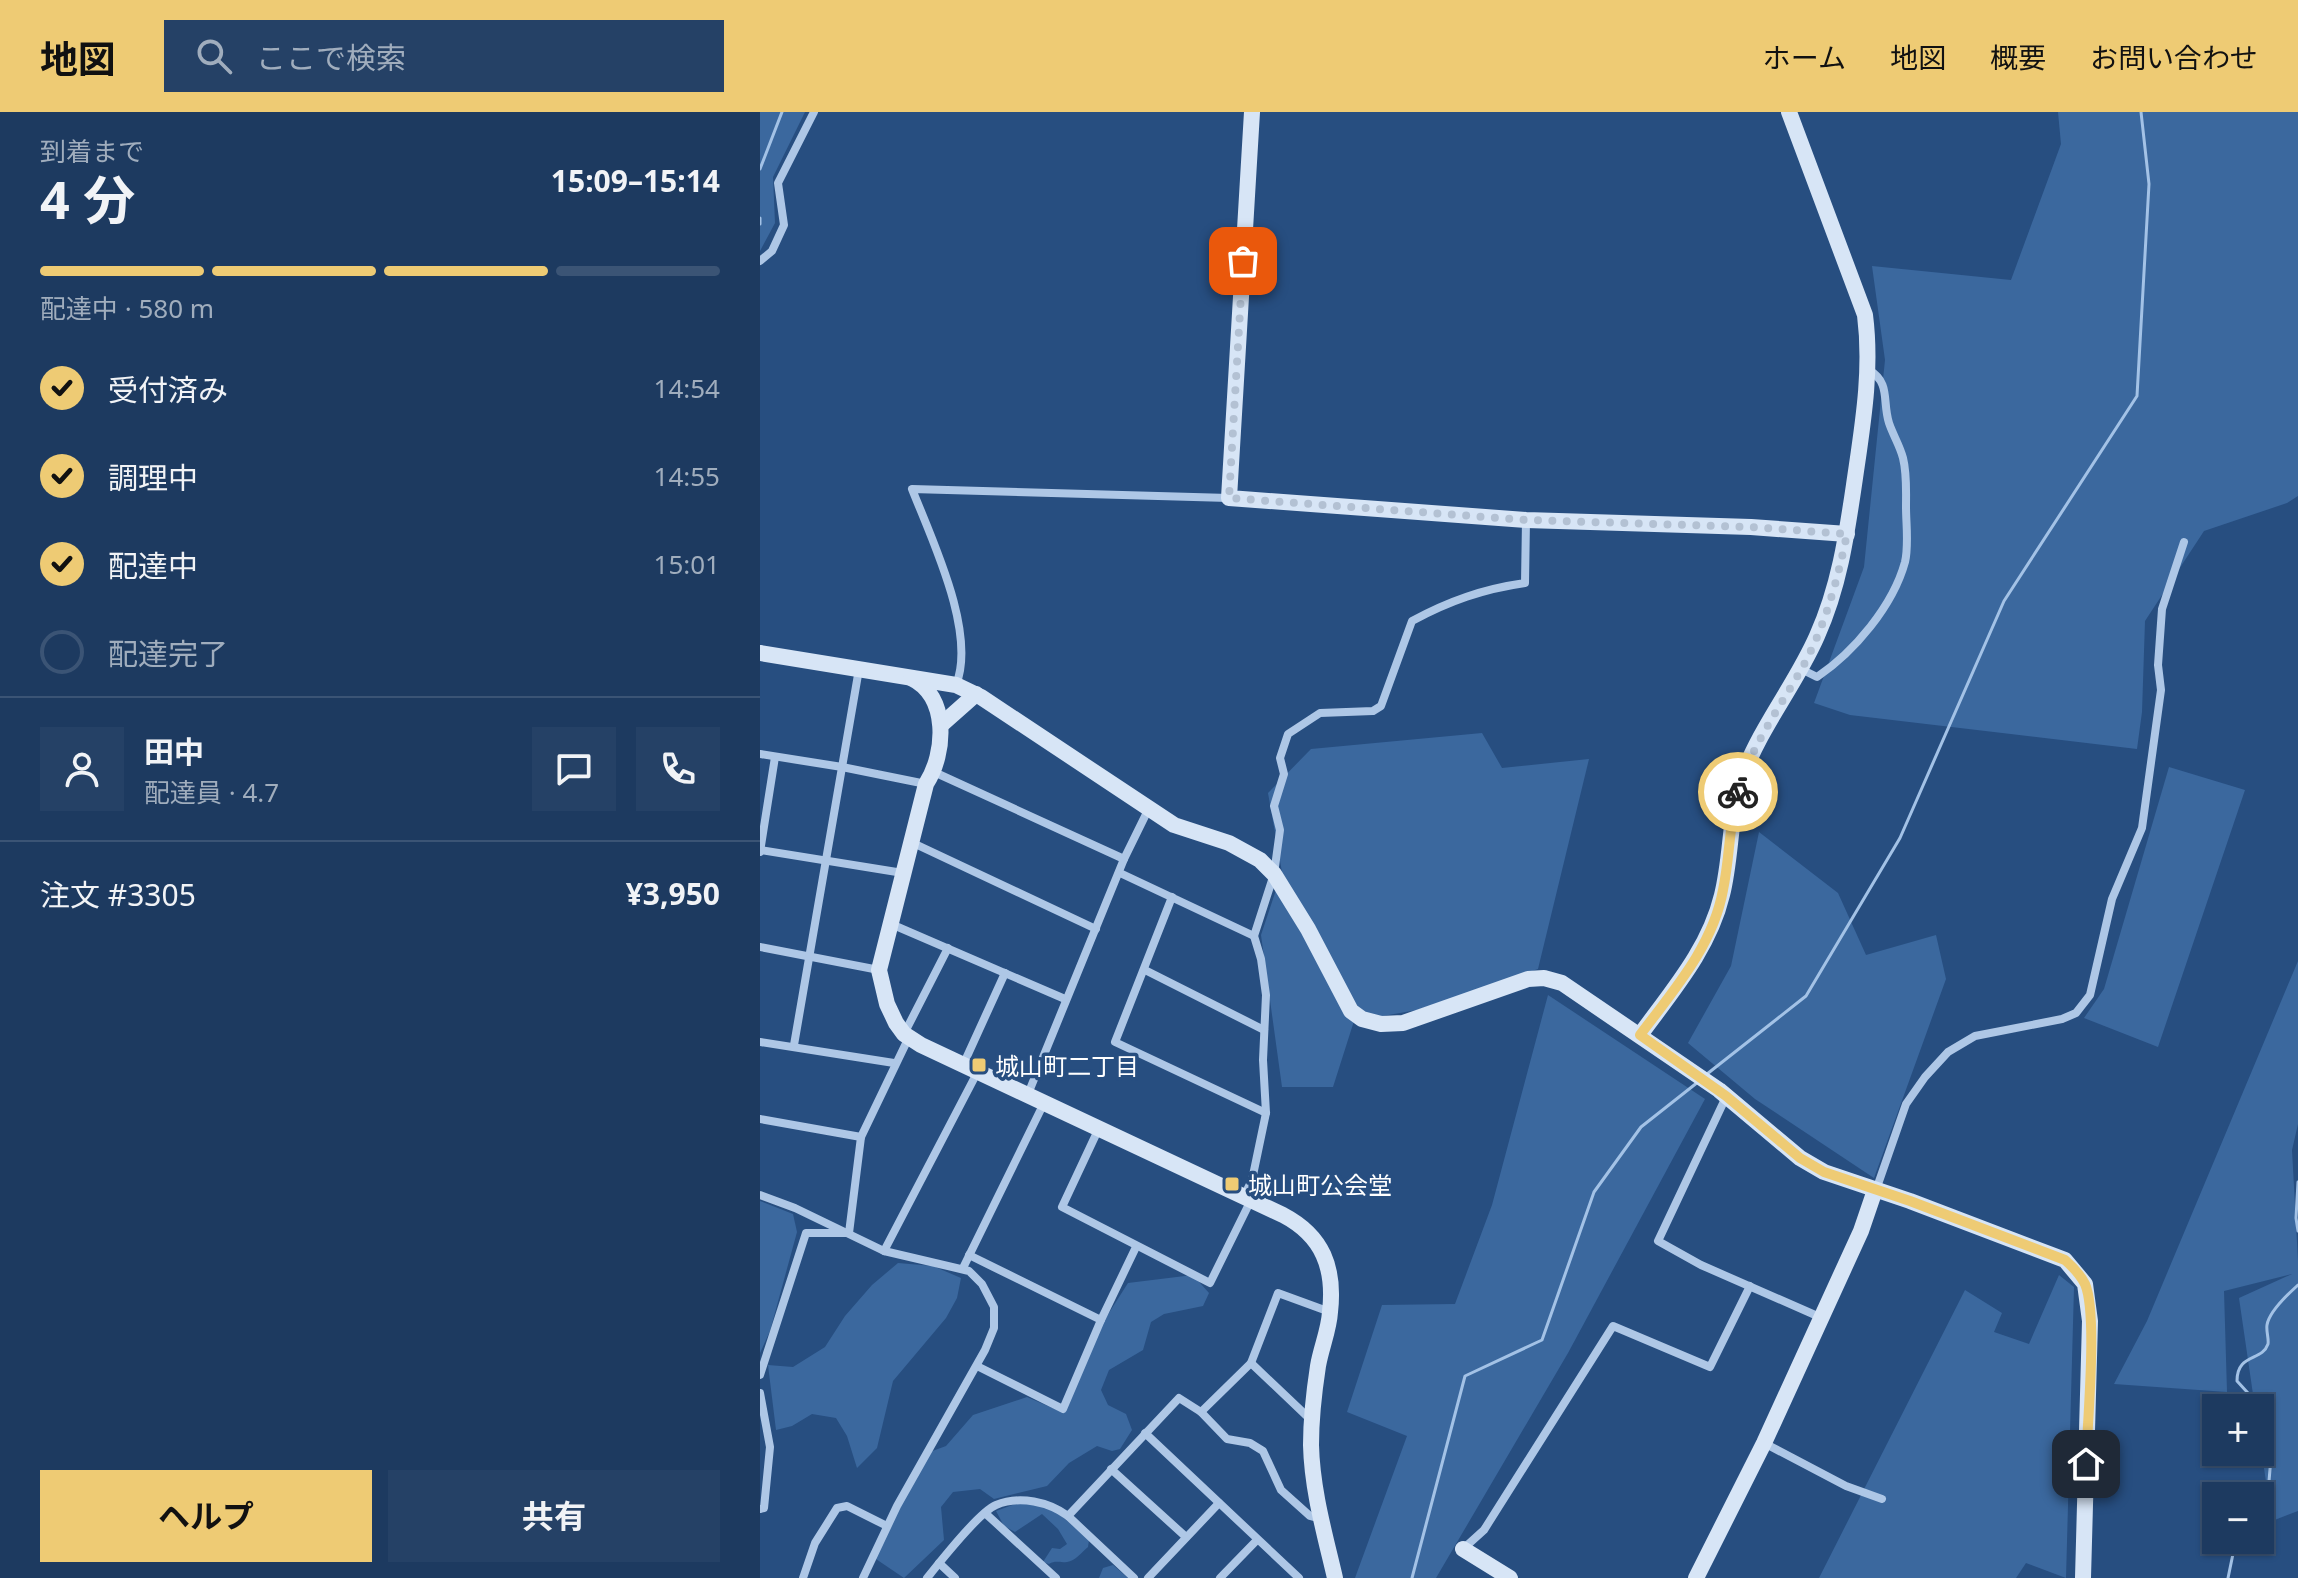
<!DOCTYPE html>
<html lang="ja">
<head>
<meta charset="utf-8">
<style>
  body { margin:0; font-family:"Noto Sans","Noto Sans JP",sans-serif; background:#254166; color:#f1f3f6; height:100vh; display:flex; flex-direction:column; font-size:30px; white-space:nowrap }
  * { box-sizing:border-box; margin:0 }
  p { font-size:26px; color:#a0adbd }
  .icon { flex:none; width:44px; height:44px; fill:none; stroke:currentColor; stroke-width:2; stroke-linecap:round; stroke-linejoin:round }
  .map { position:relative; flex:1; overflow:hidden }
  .panel { display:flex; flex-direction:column; background:#1d3a60; width:760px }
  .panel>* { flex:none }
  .tools { position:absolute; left:1442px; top:1282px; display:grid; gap:16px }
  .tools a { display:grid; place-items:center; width:72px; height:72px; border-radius:0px; background:#1d3a60; box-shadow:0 2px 6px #0004,0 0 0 2px #3b5475; font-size:40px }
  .pin { position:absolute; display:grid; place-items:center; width:68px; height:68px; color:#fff; margin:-34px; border-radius:16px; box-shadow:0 4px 12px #0006 }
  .courier { position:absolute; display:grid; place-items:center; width:80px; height:80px; margin:-40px; border:6px solid #eecb74; border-radius:50%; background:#fff; color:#222; box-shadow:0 2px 10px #0007 }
  .headline em { font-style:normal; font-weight:700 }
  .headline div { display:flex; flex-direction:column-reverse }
  .headline { display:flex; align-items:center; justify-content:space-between; height:136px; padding:0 40px }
  h1 { font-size:52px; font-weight:700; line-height:60px }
  .bar { display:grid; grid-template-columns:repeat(4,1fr); gap:12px 8px; align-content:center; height:96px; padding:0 40px }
  .bar i { height:10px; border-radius:6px; background:#3b5475 }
  .bar .current { background:#eecb74 }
  .bar p { grid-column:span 4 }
  .line { display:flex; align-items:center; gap:20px; padding:0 40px; border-top:2px solid #3b5475 }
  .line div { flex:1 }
  .round { display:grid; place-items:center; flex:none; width:84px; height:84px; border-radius:0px; background:#254166 }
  ol { padding:0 40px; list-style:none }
  li { display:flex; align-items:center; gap:24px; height:88px }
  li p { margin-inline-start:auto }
  li .icon { padding:8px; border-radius:50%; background:#eecb74; color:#111; stroke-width:4 }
  li:last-child { color:#a0adbd }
  li i { width:44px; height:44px; border:4px solid #3b5475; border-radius:50% }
  .primary-button { display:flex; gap:16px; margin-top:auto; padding:16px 40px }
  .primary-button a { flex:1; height:92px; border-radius:0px; background:#eecb74; color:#111; font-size:32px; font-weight:700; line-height:92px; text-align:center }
  .primary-button a+a { background:#254166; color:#f1f3f6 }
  header { display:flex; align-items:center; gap:48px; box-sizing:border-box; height:112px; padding:0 40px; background:#eecb74; color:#111 }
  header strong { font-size:38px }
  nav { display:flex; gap:44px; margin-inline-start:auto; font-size:28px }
  .search { width:560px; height:72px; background:#254166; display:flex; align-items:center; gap:20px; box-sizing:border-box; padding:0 28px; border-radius:0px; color:#a0adbd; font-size:30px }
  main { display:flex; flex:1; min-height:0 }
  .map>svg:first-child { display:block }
</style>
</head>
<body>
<header>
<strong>地図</strong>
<div class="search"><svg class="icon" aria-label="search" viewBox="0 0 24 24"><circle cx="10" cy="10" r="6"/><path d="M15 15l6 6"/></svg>ここで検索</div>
<nav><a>ホーム</a><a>地図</a><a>概要</a><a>お問い合わせ</a></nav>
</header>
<main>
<section class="panel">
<div class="headline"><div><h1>4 分</h1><p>到着まで</p></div><em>15:09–15:14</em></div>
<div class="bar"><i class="current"></i><i class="current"></i><i class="current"></i><i></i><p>配達中 · 580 m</p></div>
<ol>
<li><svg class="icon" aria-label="check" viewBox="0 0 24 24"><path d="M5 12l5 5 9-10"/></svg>受付済み<p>14:54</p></li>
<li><svg class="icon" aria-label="check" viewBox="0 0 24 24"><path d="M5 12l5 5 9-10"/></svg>調理中<p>14:55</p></li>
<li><svg class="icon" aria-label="check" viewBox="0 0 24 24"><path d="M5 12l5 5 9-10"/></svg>配達中<p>15:01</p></li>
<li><i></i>配達完了</li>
</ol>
<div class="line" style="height:144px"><a class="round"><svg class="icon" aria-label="person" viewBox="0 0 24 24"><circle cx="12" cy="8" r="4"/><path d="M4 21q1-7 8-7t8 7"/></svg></a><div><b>田中</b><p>配達員 · 4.7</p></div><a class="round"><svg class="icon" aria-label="chat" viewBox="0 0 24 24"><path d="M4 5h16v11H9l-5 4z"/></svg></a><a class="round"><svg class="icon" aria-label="phone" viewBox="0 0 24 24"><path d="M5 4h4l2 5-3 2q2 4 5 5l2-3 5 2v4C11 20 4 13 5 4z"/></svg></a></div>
<div class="line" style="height:104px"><div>注文 #3305</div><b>¥3,950</b></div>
<div class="primary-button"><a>ヘルプ</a><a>共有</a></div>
</section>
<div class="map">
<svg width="1538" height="1466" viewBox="0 0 1538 1466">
  <rect width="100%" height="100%" fill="#274e80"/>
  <g fill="#3b689e">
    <path d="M0,0h45l-32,65 2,46 -15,28z"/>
    <path d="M1298,0h240v384l-11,7 -83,28 -59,90 -3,91 -5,37 -287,-34 -36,-12 50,-136 21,-207 -13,-94 139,14 50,-136z"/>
    <path d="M722,621l20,35 87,-9 -51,210 -121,41 -63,11 -21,66h-51l-21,-152 21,-63 -14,-79 43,-44z"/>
    <path d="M1409,655l76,23 -87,257 -74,-29 20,-29z"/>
    <path d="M999,720l79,61 28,62 70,-20 10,44 -72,199 -119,-79 -67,-56 43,-77z"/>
    <path d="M1538,849v163l-6,26 6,111v250l-26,10 -12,-79v-34h-5l-16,-110 53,-24 -68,17 3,101 -113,-8 33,-63z"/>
    <path d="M788,883l157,104 -137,254 -132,225h-81l52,-142 -60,-24 35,-107 73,-1 37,-99z"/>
    <path d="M0,1089l33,13 4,18 -27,99 -10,22z"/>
    <path d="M138,1151l35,3 28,12 -4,20 -11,20 -53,63 -16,67 -20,20 -10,-32 -11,-18 -24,-4 -20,12 -16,4 -8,-65 25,2 32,-20 20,-31 27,-31z"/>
    <path d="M433,1163l16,18 -6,13 -39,8 -13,8 -8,28 -34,20 -8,20 7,15 18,9 6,16 -12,19 -8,2 -15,-5 -28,17 -22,23 -53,13 -14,-10 -27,3 -12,15 3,33 -40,38 -31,-21 54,-104 19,-7 27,-31 54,-18 37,16 29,-75 35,-55z"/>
    <path d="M1299,1163l15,12 -8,291 -40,-15 -10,15h-197l146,-288 37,23 -8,19 35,12z"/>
    <path d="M261,1390l26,1 42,37 -1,7c-6,5 -13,14 -21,15 -8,1 -11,-2 -18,2l-6,-2 9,-14 8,1 7,-5 -9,-15 -16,-15 -27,18 -11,-6 -8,-15z"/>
    <path d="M353,1453l15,13h-29l4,-10z"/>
  </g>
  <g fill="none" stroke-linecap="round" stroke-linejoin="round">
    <g stroke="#a3c2e6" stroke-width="3">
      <path d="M0,57l22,-57"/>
      <path d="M0,106v6"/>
      <path d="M947,962l99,-78 94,-158 104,-237 133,-205 12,-212 -8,-72"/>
      <path d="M1538,1070l-2,36 2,13"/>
      <path d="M1500,1413l14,-18 -5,-26 3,-35 -4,-31 -31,-34c0,-28 25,-19 31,-37 1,-5 -2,-13 -1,-19 2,-13 21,-31 31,-40"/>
      <path d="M652,1466l53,-202 77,-36 52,-148 47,-65 57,-45"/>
      <path d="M1468,1466l6,-29 10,-9"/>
    </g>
    <g stroke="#aec7e6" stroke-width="8">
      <path d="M0,149l12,-10 12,-26 -6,-42 36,-71"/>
      <path d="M1041,557l16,8c37,-25 76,-71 88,-115 4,-17 1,-38 1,-55 0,-17 1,-33 -3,-49 -3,-12 -10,-23 -14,-35 -7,-22 2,-40 -20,-53"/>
      <path d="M196,573c21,-52 -24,-145 -44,-196l317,9"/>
      <path d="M0,642l82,13 84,17"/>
      <path d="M174,660l190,87"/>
      <path d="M153,731l183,86"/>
      <path d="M0,738l143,23"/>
      <path d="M0,740l15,-95"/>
      <path d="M360,761l134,63"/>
      <path d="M412,785l-57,145 151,71"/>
      <path d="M131,812l174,75"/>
      <path d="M0,835l119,23"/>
      <path d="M385,858l119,60"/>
      <path d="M145,920l43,-84"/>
      <path d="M0,930l134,21"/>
      <path d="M34,933l65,-376"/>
      <path d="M204,951l41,-90"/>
      <path d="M268,982l96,-235 25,-51"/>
      <path d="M966,985l-68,144 43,24 121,53"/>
      <path d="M0,1007l101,18"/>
      <path d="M339,1016l-37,79 148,76 41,-83"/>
      <path d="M1116,1078l30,-86 19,-27 23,-25 27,-16 87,-17 14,-6 14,-18 22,-96 30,-71 19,-138 -3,-25 4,-56 22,-67"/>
      <path d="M0,1083l35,13 89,43 85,20 13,13 12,23v21l-9,22 -88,156 -34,72"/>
      <path d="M484,1084l8,-16 14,-67 -3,-53 3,-65 -5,-36 -7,-23 20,-62 6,-44 -6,-24 10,-32 -4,-16 8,-24 32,-21 53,-2 8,-5 31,-85c37,-20 71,-32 113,-38l1,-63"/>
      <path d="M124,1139l94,-180"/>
      <path d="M209,1143l132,65"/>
      <path d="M203,1156l81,-165"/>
      <path d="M491,1251l60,57"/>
      <path d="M217,1254l86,43 38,-89 35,-73"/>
      <path d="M0,1263l46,-142h43l12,-96 48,-100"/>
      <path d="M0,1281l10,54 -6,61 -4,1"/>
      <path d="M441,1300l50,-49 27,-70 52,19"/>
      <path d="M385,1321l154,145"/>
      <path d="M1004,1331l82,43 36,13"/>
      <path d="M351,1357l75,68"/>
      <path d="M225,1401l71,65"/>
      <path d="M308,1404l66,62"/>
      <path d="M703,1437l21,-19 129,-204 97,41 40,-81"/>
      <path d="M179,1451l16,15"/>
      <path d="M43,1466l12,-35 22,-35 10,-2 40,20"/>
      <path d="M167,1466c13,-16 52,-66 69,-73 24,-10 53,-3 72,11l111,-118 22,14 26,27 23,4 13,8 18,39 29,26 11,3"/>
      <path d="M388,1466l71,-75"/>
      <path d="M460,1466l37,-38"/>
    </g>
    <g stroke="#d7e5f6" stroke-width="16">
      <path d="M492,0l-23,386 297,22 225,7 96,7"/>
      <path d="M0,541l196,32 25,12 193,128 55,18 31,17 14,14 34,55 43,82 11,8 19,5 22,-1 125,-44 16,-1 18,5 157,107 81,68 24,14 86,29 155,59 20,24 5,37 -7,257"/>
      <path d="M151,566c38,18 35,75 15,106l-47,186 8,34 9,19 8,11 17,11 362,170c40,21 52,53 47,97 -1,18 -9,36 -12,54 -4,26 -7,53 -7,79 1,45 14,90 24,133"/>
      <path d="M181,613l35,-31"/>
      <path d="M880,923c32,-44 69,-86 82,-140 10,-40 7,-81 21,-120 18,-49 53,-91 74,-139 23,-51 30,-104 38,-158 8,-55 17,-108 10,-163l-76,-203"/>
      <path d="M703,1437l47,29"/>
      <path d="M936,1466l68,-135 97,-212 14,-41"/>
    </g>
  </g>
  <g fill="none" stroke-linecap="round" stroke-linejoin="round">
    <path stroke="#b3c1d3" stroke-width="8" stroke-dasharray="0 14.4" d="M483,149l-14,237 297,22 225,7 96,7c-10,48 -22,93 -46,136 -23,40 -50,77 -63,122"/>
    <path stroke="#eecb74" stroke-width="10" d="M978,680c-9,32 -8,65 -15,98 -10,56 -50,101 -83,145l86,61 74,62 24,14 86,29 155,59c8,7 15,14 20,24 13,30 2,141 1,180"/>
  </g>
  <g fill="#eecb74" stroke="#274e80" stroke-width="3">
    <rect x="211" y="945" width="16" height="16" rx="4"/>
    <rect x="464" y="1064" width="16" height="16" rx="4"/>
  </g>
  <g text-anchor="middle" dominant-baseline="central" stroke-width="7" stroke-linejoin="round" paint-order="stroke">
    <g font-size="24" fill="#fff" stroke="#274e80" text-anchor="start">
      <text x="235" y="953">城山町二丁目</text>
      <text x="488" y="1072">城山町公会堂</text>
    </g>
  </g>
</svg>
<div class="tools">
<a>+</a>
<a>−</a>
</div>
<div class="pin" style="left:483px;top:149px;background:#ea580c"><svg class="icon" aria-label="bag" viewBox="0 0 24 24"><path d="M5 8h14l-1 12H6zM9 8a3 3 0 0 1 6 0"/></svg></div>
<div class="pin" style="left:1326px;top:1352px;background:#1f2937"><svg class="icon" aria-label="home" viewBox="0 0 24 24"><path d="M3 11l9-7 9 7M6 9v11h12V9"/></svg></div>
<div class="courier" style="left:978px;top:680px"><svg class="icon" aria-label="bike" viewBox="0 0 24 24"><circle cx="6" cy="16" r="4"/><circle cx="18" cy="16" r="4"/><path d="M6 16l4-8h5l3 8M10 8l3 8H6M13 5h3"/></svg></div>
</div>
</main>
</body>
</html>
